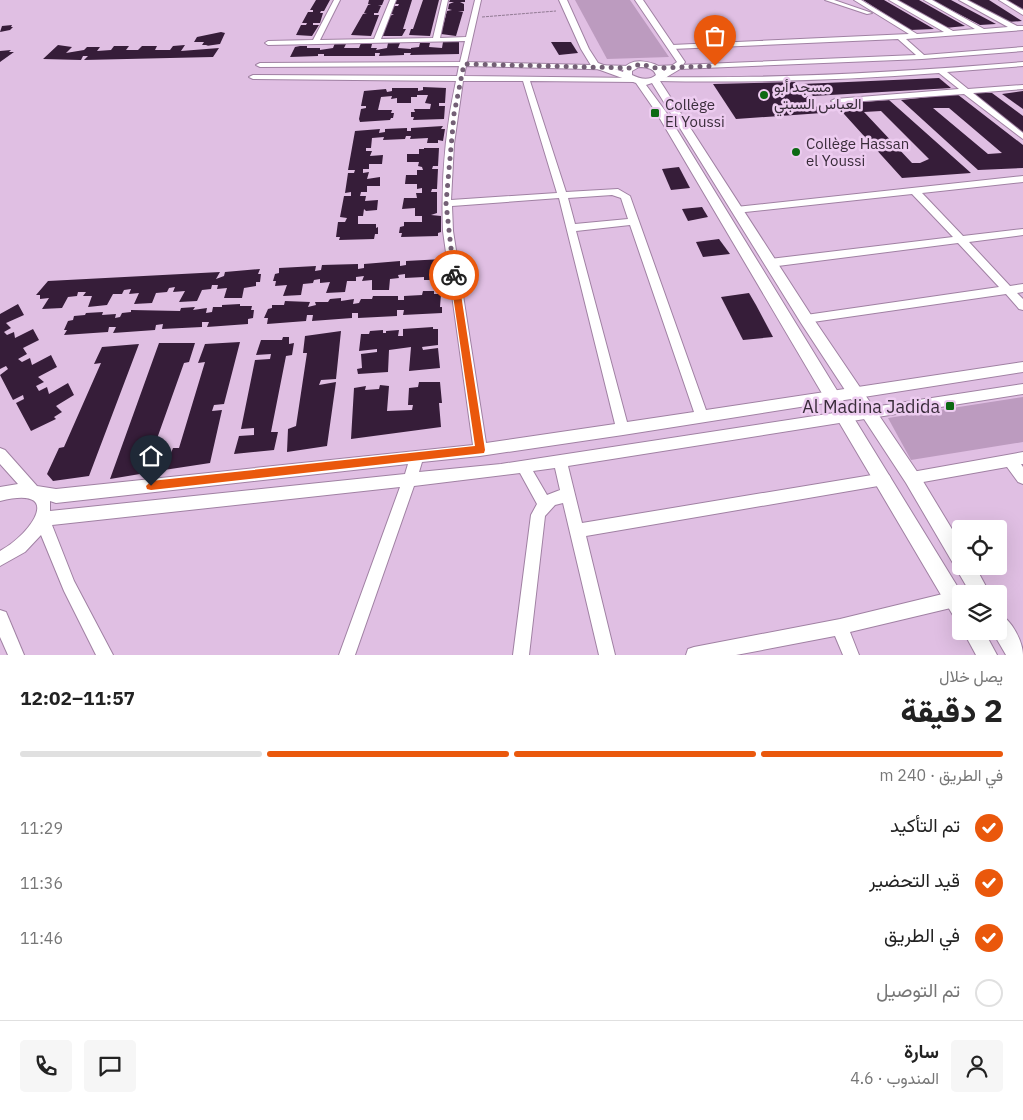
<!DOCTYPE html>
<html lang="ar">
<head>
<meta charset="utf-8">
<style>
  body { margin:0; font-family:"IBM Plex Sans",Vazirmatn,sans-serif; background:#f6f6f6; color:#222; direction:rtl; height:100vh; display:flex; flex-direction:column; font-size:19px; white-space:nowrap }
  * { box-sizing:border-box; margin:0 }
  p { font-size:16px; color:#767676 }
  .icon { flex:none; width:28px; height:28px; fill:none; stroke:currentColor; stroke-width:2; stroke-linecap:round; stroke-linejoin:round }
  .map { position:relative; height:655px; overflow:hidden; direction:ltr }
  .panel { display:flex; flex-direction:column; background:#fff; flex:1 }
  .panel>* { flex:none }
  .buttons { position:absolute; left:952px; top:520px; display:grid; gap:10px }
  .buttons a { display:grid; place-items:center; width:55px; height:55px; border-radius:5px; background:#fff; box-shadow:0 5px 20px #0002; font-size:25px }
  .pin { position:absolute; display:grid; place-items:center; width:42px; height:42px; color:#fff; margin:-51px -21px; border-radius:50% 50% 50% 0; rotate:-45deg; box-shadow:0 0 5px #0007 }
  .pin .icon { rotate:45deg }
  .courier { position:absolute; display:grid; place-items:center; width:50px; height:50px; margin:-25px; border:4px solid #ea580c; border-radius:50%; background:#fff; color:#222; box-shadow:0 1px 6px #0007 }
  .summary em { font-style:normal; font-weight:800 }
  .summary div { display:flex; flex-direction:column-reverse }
  .summary { display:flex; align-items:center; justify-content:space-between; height:85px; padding:0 20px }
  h1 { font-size:32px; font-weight:800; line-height:38px }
  .bar { display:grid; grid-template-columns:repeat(4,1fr); gap:8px 5px; align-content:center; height:60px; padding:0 20px }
  .bar i { height:6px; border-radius:4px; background:#e0e0e0 }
  .bar .selected { background:#ea580c }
  .bar p { grid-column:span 4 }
  .line { display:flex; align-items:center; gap:12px; padding:0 20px; border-top:1px solid #e0e0e0 }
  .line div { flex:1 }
  .round { display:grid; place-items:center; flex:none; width:52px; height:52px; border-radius:5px; background:#f6f6f6 }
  ol { padding:0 20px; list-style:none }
  li { display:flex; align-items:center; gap:15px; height:55px }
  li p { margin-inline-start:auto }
  li .icon { padding:5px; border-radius:50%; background:#ea580c; color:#fff; stroke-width:4 }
  li:last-child { color:#767676 }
  li i { width:28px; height:28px; border:2px solid #e0e0e0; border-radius:50% }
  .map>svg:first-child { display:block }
</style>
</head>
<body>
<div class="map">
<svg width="1023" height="655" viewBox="0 0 1023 655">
  <rect width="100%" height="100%" fill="#e0bfe3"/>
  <g fill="#bc9bbf">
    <path d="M575,0h55l39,57 -62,2z"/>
    <path d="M1023,397v45l-112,18 -23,-42z"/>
  </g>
  <g fill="#361d39" fill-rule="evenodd">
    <path d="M316,0h14l-6,11h-3l-1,2h3l-3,10h-7v2h6l-7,11 -16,-1 5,-10h5l1,-2h-5l6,-11h5v-2h-3z"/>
    <path d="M369,0h15l-2,5 -4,1h3l-3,7h-4v2h5l-8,21 -20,-1 12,-21 4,-1h-3l4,-8 3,-1h-3z"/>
    <path d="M396,0h16l-9,29h3l-4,7h-20l8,-20 4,-2h-4l3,-8h5l1,-2h-5z"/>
    <path d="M423,0h16l-9,36 -21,-1 2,-6h2z"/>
    <path d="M450,0h15v2h-5l4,2v7l-6,1h5l-7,24 -15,-2 6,-23 5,-1 -4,-1 1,-5 5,-2h-5z"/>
    <path d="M863,0h21l50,29 -24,1z"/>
    <path d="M898,0h21l46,26 -20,2z"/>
    <path d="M932,0h19l45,24 -16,1z"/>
    <path d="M966,0h23l33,21 -14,1z"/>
    <path d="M1007,0h16v10z"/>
    <path d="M12,25l-1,2h2l-3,3 -10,2 2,-6z"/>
    <path d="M221,32l4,1 -5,11 -14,2 2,-1h-6l2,-3h-10l3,-5z"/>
    <path d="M448,41l11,1v12l-49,1 1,-2h-7v2l-25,1 1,-3h-5v3h-51v-2h-6v2l-28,1 5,-10 5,-1h7v2h13v2l13,-2 2,-5 11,1 -2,4h15l2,-5 11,1 -1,4h6l-1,2 11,-2 1,-5h12l-2,5 13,1v-1l8,-1 1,-4h10l-1,4 13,1 1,-6z"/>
    <path d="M551,42h20l7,11 -19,2z"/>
    <path d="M58,45l14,2 -6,6 18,-3 3,-3h13l-3,4 14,-1 3,-4h15l-3,4h12l4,-4h15l-2,4h15l3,-4 12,-1 -4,6 38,-3 -6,9 -129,3 4,-4h-5l-2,4 -38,-1z"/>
    <path d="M11,50l-2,2h5l-14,10v-11z"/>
    <path d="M939,78l12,10 -138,8 -11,-12z"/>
    <path d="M795,82l27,31 -86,6 -23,-35z"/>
    <path d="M423,87l23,1 -1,15h-6v3h6l-1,13 -31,1 1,-3h-3v-5h4l-1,-3h16l1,-5 -6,-1 3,-8h-11v2h-6v6h-14v-5l-6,1 1,-3 -11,1 -3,13h14l-1,3h3l-1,5h-2l-1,2 -30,2 -1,-3 2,-10 5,-1v-2h-5l3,-15 22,-2 1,3 5,-1v-3h26v3l5,-1z"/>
    <path d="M1023,91v18l-21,-15z"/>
    <path d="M973,93h19l31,23v17z"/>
    <path d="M957,94l66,51v23l-45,2 -77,-70zM933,108h16l53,45 -14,1z"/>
    <path d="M889,100l82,73 -69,5 -67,-74zM881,111l48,48 -9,4h-8l-48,-51z"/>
    <path d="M443,126l-2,3h4l-2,12 -5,-1v3h-11l1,-5 -18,1 1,-3h-5l-1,3 -22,1 1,-3 -12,1 -1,10h-5v3h6l-2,5 13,-1 -1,9h-13v5h-6v4l6,-1 -2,7 13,-2v9h-13v6h-6l-1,4h6l-1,5 13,-1 -1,10 -11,1 -2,-2 -1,7h-5v8h18v4l2,-1v7h-3l-1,5 -35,1 1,-3h-4l2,-15h7l2,-4 -7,-1 4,-21h7v-4l-6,1 3,-20h6l1,-3h-7l7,-39 25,-2 -1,4 6,-1v-3l22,-1v3h4v-3z"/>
    <path d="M424,148h15l-1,18h-5l-1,3h6l-1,20h-5l-1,3h6v21l-6,2 10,1v16l-3,1v3l-37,1 1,-4h-3l1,-6 4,-1v-4h18v-6h-7v-8l-13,1 2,-11h13l-1,-5h6v-5l-5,1v-5h-12l1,-9h11v-5h6l-1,-3 -4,-1 1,-4h-12v-8h12v-5h5z"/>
    <path d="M679,167l11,21 -19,2 -9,-21z"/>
    <path d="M702,207l6,10 -20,4 -6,-12z"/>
    <path d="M719,239l11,15 -27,3 -7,-15z"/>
    <path d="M443,259l-2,17h-6l1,4h-12v-3l-19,1v-4l-7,1 1,3 -9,1 -1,11h-17v-10l-10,1 2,-5 -8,1v4h-9l-2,11 -19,1 4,-11 -10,1v-4l-6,1 -1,3 -10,1 -2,11 -18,1 4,-11 -12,1 1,-5h-3l2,-7 4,-1v-5l37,-2 -1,5 6,-1 1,-5 36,-1v5l6,-1v-4l36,-3v5l6,-1v-4z"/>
    <path d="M260,269l-2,5h3l-1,8h-4v4l-12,2 -2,10h-18l3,-10 -10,1 1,-4h-6l-1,4 -9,1 -5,11 -18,1 6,-11 -12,1 2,-5 -6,1 -2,4 -11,1 -4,10 -18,1 5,-11 -10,1 2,-5 -7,1 -2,4h-9l-6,11 -19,2 4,-11h-9l3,-4h-8l-1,4 -9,1 -6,11 -20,1 7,-11 -9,1v-4h-4l12,-14 172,-9 -4,7 8,-3 1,-4z"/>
    <path d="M423,291h11v3h7l-1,13h2v6l-39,2 1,-5h-7v6l-39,2v-5h-6v5l-40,3 1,-6h-6l-1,6 -39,3 1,-6h-4l4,-9 4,-1v-3h12l1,-4 25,1 -2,5 8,-2 -1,-3h13l2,-3 11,-1v3l13,-2 -1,5 6,-1 2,-4h11l1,-3h25v4h6v-4l18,-1z"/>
    <path d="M749,293l7,12 17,32 -30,3 -22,-43z"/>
    <path d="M18,304l6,11 -18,8 5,5 -7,4 3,3 7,-3 1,6 18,-9 6,11 -16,8 4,6 -9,5 4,3 8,-4 2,7 19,-10 6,12 -19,10 6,5 -8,4 3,5 8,-4 2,7 19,-11 6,12 -18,11 6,6 -8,5 2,2 -25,12 -15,-28 8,-4 -1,-4 -10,5 -13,-25 8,-6 -2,-3 -6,3v-55z"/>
    <path d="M240,304v2h12l-1,4h3l-1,8 -5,1v5l-41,3 2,-5h-7v5l-40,2 1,-5 -7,1 -1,5 -42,3 3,-6h-7l-1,5 -44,3 3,-5h-3l4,-9 5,-1 1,-4 11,-1 1,-2 17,-1 -1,3 14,-1 -1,4 5,-1 2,-4 9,-1v-2l49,1 1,-3 14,-1 -2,3 14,-2 -1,5 6,-1 1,-5h9v-2z"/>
    <path d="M433,327v2h5v16l-16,2 1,3 15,-2 2,20 -31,3 2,-24 -22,3 -1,22 -30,2 -1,-5 5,-1 -1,-14 16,-2v-3l-18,2 2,-17h8l1,-3 13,-1v3h3v-2l13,-1 -1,6h5v-7z"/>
    <path d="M341,331l-5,48 -15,1 -2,5 17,-3 -9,64 -40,6 1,-23 8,-3 11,-73h-4l2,-17z"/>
    <path d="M283,337h6v7l5,-1 -2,12 -6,1 -15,76h7l-4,18 -40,4 5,-18 15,-1v-7l-13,1 14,-69 15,-1 1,-5 -15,1 5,-15h21z"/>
    <path d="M240,342l-16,62 -10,1 -2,6 10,-1 -12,53 -46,7 9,-22h6l26,-86 -7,1 7,-19z"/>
    <path d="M159,343h36l-6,19 -5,1 -30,84h9l-11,25 -42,7z"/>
    <path d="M139,344l-50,132 -36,5 -6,-7 12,-26 5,-1 37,-84 -7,1 8,-17z"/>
    <path d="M419,382h21l2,21h-3l2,24 -90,12 3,-51 12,-2 -1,4 14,-1 1,-4 9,1 -2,25 25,-1 1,-5h-5l1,-17 9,-1z"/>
  </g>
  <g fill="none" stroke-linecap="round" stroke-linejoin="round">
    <defs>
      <g id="minor">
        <path d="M334,0h6l-20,40 54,-1 16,-39h6l-15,39 52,-1 9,-38h6l-8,38 26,-1 9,-37h6l-14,62 165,4 1,2 -4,2 -163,-4 -2,10 175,2v4h-3l-106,-1 36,111 52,-3 12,7 76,214 317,-48v10l-400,63 -143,21 -58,6 -3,10 82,-8 522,-80v10l-455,72 14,57 302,-50 5,2 2,4 -2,4 -5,2 -298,51 29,119h-16l-36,-152 -8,2 -10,11 -16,139h-16l18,-140 6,-11 -17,-31 -106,13 -59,169h-16l61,-168 -348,38 22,56 39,74h-17l-32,-64 -23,-56 -16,17 -25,14v-15c33,-18 64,-66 0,-50v-14l18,-3 -18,-20v-16l5,2 32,36 19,3 417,-44 -30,-214c-2,-50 2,-100 13,-150l-203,-2 -4,-2 4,-2 204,1 2,-10 -199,1 -4,-2 4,-2 200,-1 5,-21 -197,4 -3,-2 3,-2 45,-1zM463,81h60l34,112 -106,7 3,-56zM612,195l9,3 7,21 -53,5 -7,-26zM559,198l56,226 -129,19 -33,-212 -1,-25zM630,225l64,187 -67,10 -51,-191zM408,464l-3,10 -355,37v-10l6,2zM555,468l5,22 -13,5 -14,-24z"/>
        <path d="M825,0h9l38,13 -5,1z"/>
        <path d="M854,0h7l56,34 27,-2 -55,-32h8l56,31 22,-2 -51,-29h8l52,29 24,-2 -49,-27h8l50,26h6v4l-117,9 18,16 99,-8v4l-101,8 -266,11 -4,-2 4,-2 260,-11 -18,-16 -226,10 -3,-2 3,-2 237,-11z"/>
        <path d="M999,0h7l17,10v5z"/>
        <path d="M1023,62v4l-76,6 21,17 55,-4v4l-50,4 50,40v6l-59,-45 -129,9 -4,-2 4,-2 124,-10 -20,-16c-94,7 -188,10 -282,8l-4,-2 4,-2c122,2 244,-5 366,-15z"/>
        <path d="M1023,176v6l-101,11 41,43 60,-7v6l-54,7 41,44 13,-2v8l-6,1 6,6v11l-4,-1 -13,-15 -200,29 -4,-1 -2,-3 6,-4 193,-28 -41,-44 -188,24 -5,-4 5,-4 183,-22 -41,-43 -176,19 -5,-3 5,-3z"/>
        <path d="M1023,452v12h-2l2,3v17l-5,-2 -11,-15 -95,17 -5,-2 -2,-4 2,-4 5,-2z"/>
        <path d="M955,591l6,4 -1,9 -5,3 -105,25 9,23h-16l-8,-19 -99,19h-50l2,-6 6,-2 146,-28z"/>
        <path d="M0,610l6,2 18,43h-16l-8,-18z"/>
      </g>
      <g id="tertiary">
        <path d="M559,0h8l22,49 9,14 25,9c3,-16 33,-12 41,-1l13,-9 -42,-62h8l42,62 -5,7 -20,12 151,234 107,158 43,71v22h14l15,28h-19l-65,-111 -105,-160 -149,-240 -6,2 20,27 296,482 -1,25 -7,-2 -298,-505 -20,-29 -44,-16 -11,-18zM639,67c7,0 15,1 17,8 -7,6 -16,4 -24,0v-4z"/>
        <path d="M999,614c13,6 24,28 24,41h-17l-14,-24h7z"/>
        <path d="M963,631h21l13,24h-21z"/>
      </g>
    </defs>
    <use href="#minor" stroke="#a081a3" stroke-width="2"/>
    <use href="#tertiary" stroke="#a081a3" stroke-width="2"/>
    <path stroke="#917a93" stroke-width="1" stroke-dasharray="3 1" stroke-linecap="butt" d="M482,17l74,-6"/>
    <use href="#minor" fill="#fff" fill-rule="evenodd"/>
    <use href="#tertiary" fill="#fff" fill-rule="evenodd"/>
  </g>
  <path fill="#ea580c" d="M454,272l4,3 27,175 -1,3 -333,37 -4,-1 -1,-3 5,-5 324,-35 -25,-171z"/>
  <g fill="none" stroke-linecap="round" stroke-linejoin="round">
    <path stroke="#735f75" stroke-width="5" stroke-dasharray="0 9" d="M454,275l-8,-72 8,-89 10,-50 165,4 12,-4 15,4 59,-2"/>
  </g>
  <g fill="#0c6913" stroke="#edccf0" stroke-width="2">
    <circle cx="764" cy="95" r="5"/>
    <rect x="650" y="108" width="10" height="10" rx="2.5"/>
    <circle cx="796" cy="152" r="5"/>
    <rect x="945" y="401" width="10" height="10" rx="2.5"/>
  </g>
  <g text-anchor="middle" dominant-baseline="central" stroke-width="5" stroke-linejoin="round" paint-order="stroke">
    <g font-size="15" fill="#392c3a" stroke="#edccf0" text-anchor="start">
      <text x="774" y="86">مسجد أبو<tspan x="774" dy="17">العباس السبتي</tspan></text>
      <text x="665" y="104">Collège<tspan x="665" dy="17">El Youssi</tspan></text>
      <text x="806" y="143">Collège Hassan<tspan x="806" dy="17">el Youssi</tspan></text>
    </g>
    <g font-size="18" fill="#392c3a" stroke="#edccf0" text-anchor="end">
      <text x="940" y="406">Al Madina Jadida</text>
    </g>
  </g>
</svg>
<div class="buttons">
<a><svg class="icon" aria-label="locate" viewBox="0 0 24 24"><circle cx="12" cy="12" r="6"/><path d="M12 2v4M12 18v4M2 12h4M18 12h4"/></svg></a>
<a><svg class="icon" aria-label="layers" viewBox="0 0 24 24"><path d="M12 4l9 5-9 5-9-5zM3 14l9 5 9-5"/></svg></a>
</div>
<div class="pin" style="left:715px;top:66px;background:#ea580c"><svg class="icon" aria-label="bag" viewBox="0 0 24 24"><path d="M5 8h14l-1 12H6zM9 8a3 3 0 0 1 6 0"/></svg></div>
<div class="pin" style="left:151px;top:486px;background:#1f2937"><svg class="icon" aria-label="home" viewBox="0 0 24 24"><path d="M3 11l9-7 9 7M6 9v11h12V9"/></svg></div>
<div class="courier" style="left:454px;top:275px"><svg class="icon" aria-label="bike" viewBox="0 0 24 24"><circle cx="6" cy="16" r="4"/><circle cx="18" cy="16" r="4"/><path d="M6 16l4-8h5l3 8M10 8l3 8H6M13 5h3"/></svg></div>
</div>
<section class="panel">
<div class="summary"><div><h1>2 دقيقة</h1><p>يصل خلال</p></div><em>11:57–12:02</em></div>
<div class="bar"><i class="selected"></i><i class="selected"></i><i class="selected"></i><i></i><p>في الطريق · 240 m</p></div>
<ol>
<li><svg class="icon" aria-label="check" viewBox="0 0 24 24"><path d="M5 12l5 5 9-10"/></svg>تم التأكيد<p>11:29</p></li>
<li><svg class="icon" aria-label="check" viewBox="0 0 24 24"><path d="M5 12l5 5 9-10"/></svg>قيد التحضير<p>11:36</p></li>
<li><svg class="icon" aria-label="check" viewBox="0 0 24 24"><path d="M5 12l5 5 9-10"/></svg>في الطريق<p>11:46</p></li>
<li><i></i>تم التوصيل</li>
</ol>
<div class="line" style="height:90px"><a class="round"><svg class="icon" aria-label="person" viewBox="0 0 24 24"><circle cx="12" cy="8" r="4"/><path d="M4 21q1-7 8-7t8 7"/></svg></a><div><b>سارة</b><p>المندوب · 4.6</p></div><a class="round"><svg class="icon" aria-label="chat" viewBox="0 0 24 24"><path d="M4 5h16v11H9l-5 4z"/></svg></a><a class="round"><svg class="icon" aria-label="phone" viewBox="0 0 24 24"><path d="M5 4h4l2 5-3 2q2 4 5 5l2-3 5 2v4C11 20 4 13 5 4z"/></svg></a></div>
</section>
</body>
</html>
